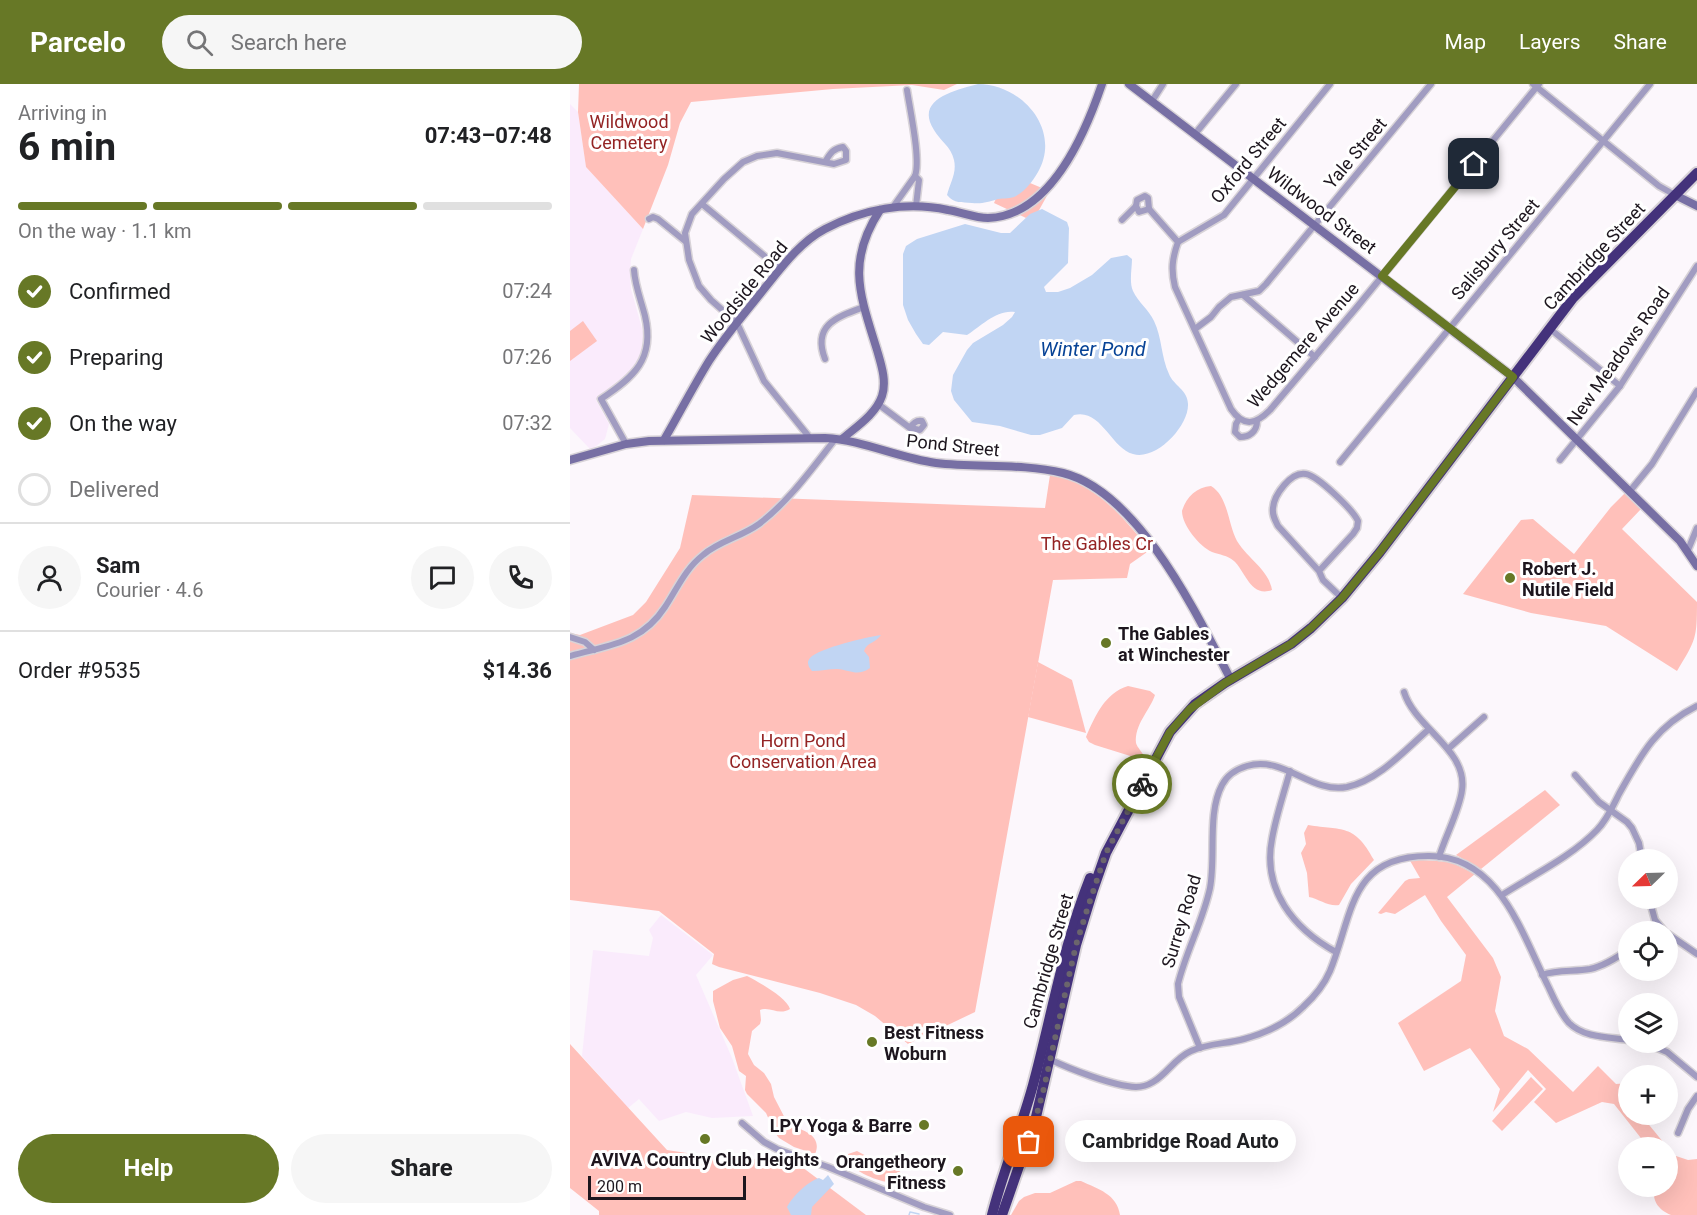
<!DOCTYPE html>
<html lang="en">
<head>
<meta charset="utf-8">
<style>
  body { margin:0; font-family:Roboto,sans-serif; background:#f6f6f6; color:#202124; height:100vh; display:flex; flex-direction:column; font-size:22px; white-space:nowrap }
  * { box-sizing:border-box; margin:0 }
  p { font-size:20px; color:#757577 }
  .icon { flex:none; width:33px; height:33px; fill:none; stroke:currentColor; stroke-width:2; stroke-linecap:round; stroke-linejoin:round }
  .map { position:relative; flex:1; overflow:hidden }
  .sheet { display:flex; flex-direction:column; background:#fff; width:570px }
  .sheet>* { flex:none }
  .needle { width:39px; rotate:247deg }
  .fabs { position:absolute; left:1048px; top:765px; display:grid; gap:12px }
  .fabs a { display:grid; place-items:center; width:60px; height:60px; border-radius:50%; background:#fff; box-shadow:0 6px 24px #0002; font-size:30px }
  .scale { position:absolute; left:18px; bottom:15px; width:158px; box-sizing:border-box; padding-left:6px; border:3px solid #1d161e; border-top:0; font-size:16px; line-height:21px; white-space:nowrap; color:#1d161e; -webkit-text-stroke:4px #fff; paint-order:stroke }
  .pin { position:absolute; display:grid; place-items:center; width:51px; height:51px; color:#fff; margin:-26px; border-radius:12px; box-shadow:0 3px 9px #0006 }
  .courier { position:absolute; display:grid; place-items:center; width:60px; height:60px; margin:-30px; border:4px solid #677826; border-radius:50%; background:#fff; color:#222; box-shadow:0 2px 8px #0007 }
  .bubble { position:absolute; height:42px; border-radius:21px; background:#fff; box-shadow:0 6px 24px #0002; font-size:20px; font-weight:700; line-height:42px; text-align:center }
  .headline em { font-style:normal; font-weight:700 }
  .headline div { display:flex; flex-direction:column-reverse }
  .headline { display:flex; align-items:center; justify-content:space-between; height:102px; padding:0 18px }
  h1 { font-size:39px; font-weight:700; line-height:45px }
  .bar { display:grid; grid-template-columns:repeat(4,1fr); gap:9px 6px; align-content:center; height:72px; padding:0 18px }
  .bar i { height:8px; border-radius:4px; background:#e0e0e0 }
  .bar .on { background:#677826 }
  .bar p { grid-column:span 4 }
  .line { display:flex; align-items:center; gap:15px; padding:0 18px; border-top:2px solid #e0e0e0 }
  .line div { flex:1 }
  .round { display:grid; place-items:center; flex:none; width:63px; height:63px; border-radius:32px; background:#f6f6f6 }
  ol { padding:0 18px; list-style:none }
  li { display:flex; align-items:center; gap:18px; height:66px }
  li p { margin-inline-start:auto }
  li .icon { padding:6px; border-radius:50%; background:#677826; color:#fff; stroke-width:4 }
  li:last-child { color:#757577 }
  li i { width:33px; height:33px; border:3px solid #e0e0e0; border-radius:50% }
  .primary-button { display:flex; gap:12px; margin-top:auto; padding:12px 18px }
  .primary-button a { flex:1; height:69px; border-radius:36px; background:#677826; color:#fff; font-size:24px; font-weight:700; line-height:69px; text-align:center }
  .primary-button a+a { background:#f6f6f6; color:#202124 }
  header { display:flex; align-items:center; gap:36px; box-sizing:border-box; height:84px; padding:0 30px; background:#677826; color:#fff }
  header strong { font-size:28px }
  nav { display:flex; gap:33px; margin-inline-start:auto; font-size:21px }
  .search { width:420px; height:54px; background:#f6f6f6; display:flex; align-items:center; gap:15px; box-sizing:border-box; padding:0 21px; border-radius:33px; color:#757577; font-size:22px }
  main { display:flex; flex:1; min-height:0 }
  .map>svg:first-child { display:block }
</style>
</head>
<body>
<header>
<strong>Parcelo</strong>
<div class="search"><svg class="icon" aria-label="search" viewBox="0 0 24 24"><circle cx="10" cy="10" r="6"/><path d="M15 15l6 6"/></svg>Search here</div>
<nav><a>Map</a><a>Layers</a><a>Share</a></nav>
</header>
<main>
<section class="sheet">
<div class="headline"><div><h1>6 min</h1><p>Arriving in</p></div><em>07:43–07:48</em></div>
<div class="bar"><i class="on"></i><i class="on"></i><i class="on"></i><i></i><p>On the way · 1.1 km</p></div>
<ol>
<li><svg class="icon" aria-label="check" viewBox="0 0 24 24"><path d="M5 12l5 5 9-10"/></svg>Confirmed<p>07:24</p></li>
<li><svg class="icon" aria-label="check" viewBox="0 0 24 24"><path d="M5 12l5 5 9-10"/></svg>Preparing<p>07:26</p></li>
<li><svg class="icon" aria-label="check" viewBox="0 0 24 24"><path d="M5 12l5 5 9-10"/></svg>On the way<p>07:32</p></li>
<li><i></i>Delivered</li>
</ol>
<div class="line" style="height:108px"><a class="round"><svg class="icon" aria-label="person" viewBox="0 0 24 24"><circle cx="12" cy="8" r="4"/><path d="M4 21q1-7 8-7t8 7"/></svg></a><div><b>Sam</b><p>Courier · 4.6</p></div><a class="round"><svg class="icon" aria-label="chat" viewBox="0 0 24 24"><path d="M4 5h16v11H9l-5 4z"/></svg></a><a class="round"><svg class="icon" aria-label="phone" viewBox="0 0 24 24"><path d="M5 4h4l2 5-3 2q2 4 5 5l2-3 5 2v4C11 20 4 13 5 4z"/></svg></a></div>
<div class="line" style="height:78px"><div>Order #9535</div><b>$14.36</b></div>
<div class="primary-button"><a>Help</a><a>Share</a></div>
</section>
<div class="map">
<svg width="1127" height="1131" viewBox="0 0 1127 1131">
  <rect width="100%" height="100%" fill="#fcf7fc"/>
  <g fill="#faebfc">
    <path d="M0,20l8,8 8,55 57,62 -12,30 -1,16 1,14 12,43v15l-5,15 -8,9 -34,29 13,24 -4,15 -14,11 -21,-22z"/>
    <path d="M91,831l52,40 -17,20 36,83 21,58 -41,2 -26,-6 -27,9 -20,-22 -11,9 -46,-52 11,-106 56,6 4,-18 -4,-8z"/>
  </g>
  <g fill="#ffc0ba">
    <path d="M9,0h378l-13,6 -32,-5 -79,4 -142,13 -11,21 -12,42 -25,64 -57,-62 -8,-55z"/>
    <path d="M460,99l12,5 12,-5 -16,29 -12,6 -32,-15 5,-11z"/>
    <path d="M13,237l14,20 -27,20v-30z"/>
    <path d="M480,391c45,7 72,41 100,75l-20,14 -3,14 -74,2 -78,432 -67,32 -33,-28 -19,-11 -36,-12 -101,-26 -7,-3 2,-10 -55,-43 -89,-11v-267l10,2 53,-20 13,-13 34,-54 12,-53 353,13z"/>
    <path d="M641,402c17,10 17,38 26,55 11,18 32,29 35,49 -21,8 -27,-19 -38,-29 -7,-6 -14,-6 -22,-9 -13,-6 -30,-27 -30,-41 4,-14 15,-24 29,-25z"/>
    <path d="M1055,409l16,16 -19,20 75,73c0,36 -1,38 -20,69l-71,-45 -75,-13 -68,-19 58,-74 12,-1 41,35 37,-47z"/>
    <path d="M468,578l34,18 14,53 -58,-16z"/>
    <path d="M558,602l22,5 5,4c-5,15 -21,30 -19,48 1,4 6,9 8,13l-4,3 -45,-14 -6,-3 -3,-5c9,-21 19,-44 42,-51z"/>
    <path d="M975,706l15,15 -79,64 -25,-14z"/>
    <path d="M738,741c35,6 46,-2 66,35l-23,24 -12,21c-10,2 -20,-6 -30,-8l-2,-24 -6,-20 5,-9 -2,-11z"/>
    <path d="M839,775l42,3 24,12 -28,23 46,61 8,19 -6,34 9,25 24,13 45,43 25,-26 18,18 13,-1v31l12,1 27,33 -20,-1 -34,-43 -12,-2 -46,21 -22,-21 12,-13 -18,-19 -35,42 7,-23 -30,-41 -46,23 -26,-48 63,-42 5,-26 -25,-34 -16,-26 -30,19 -9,-2 -5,2 -3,-1 27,-32 4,-2 11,-1z"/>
    <path d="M177,892c12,6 40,22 43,33 -12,7 -19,-3 -30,1l1,10 -1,4 -8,7 -4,23 6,11 10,8 7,11 3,13 15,29c14,3 34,10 26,28l-21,-7 -15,-9 -4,-5 -9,-20 -19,-19 -2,-4 1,-14 -7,-5 -7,-25 -12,-18 -7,-27v-10l20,-11z"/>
    <path d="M0,960l97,106 79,12 22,-7 30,9 68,51h-267v-4l-29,-23z"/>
    <path d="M961,993l12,12 -41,42 -10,-10z"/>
    <path d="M287,1067l13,7 23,6 8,9 8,4c-18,14 -48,-3 -64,-15l3,-8z"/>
    <path d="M1106,1072l12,4 9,-1v56c-7,0 -19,0 -26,0 -13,-5 -20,-16 -16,-28l13,-1v-23z"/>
    <path d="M506,1097h5c17,8 36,13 39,34h-109l8,-14 5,-4 11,-4h15z"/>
  </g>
  <g fill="#c1d5f3">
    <path d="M408,0c44,0 84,46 60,88 -6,10 -12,18 -22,24 -5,3 -12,2 -18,3 -10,3 -16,5 -26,4 -11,-1 -17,1 -25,-8 3,-12 10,-22 7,-35 -3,-14 -14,-19 -20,-30 -20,-31 22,-40 44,-46z"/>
    <path d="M472,125l25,13 2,6 -1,35 -24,24 2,5h12l12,-4 22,-13 19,-17 16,-3 5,4c0,9 -3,23 1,32 5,11 16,19 21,30 8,16 7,36 15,53 4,11 19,16 19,30 1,22 -32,57 -55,50 -22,-6 -32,-46 -59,-39l-12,13 -22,7h-9l-31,-9 -28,-4 -18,-22 -3,-9 2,-16 14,-25 6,-7 30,-18 9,-8 3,-5c-18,-3 -34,14 -48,23l-24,-3 -14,13 -6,-1 -7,-10 -8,-14 -5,-15v-51l3,-8 11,-7 48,-15 36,9h9l20,-19z"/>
    <path d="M311,551c-5,8 -14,7 -17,16l5,6 1,11c-13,9 -19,2 -33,1 -8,0 -16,2 -25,2l-3,-4c-1,-4 -2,-5 1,-9 9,-10 57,-21 71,-23z"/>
    <path d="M258,1091l6,9 -22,23 -1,8h-20l-4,-8c6,-11 20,-25 32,-29l4,2z"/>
  </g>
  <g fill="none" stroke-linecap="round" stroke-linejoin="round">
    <path stroke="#c1d5f3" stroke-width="1.5" d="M339,1131l1,-3 9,2"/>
    <defs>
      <g id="street">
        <path d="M963,0l126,102 16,9"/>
        <path d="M337,6c3,20 14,70 8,86l4,4 -3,26"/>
        <path d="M582,17l11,-17"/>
        <path d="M625,50l41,-50"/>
        <path d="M132,120l78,65"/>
        <path d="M566,122l1,-6 8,-4 3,2 1,11"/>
        <path d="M323,123l22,-31"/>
        <path d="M79,135l4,-2 5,2 27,22"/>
        <path d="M552,136l14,-14 3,6 10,-3 29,33c-6,17 -7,28 -3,45l56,122c13,19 25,15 39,1l87,-103 182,-223"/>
        <path d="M608,158l46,-27 106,-131"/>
        <path d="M673,211l72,62"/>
        <path d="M979,244l71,58"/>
        <path d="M625,245l16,-12 8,-10 12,-10 28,-6 7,-7 165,-200"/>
        <path d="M255,275c-13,-34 12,-42 39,-52"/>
        <path d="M308,320l32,24c3,-5 7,-8 12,-7l2,4 -4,5 -10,-2"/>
        <path d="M669,335l-3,5 -1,8 5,5c9,0 17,-5 17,-16"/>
        <path d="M240,354l-46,-57 -27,-58 -26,-23 -12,-14 -10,-26 -4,-27 7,-19 32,-35 19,-17 14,-6 20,-3 57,11 12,-4v-9l-3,-4c-11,2 -13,7 -18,15"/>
        <path d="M56,360l-25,-45c33,-22 54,-40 44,-83 -4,-16 -10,-30 -11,-46"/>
        <path d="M990,376l60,-74 77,-120"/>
        <path d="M770,378l310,-378"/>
        <path d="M1060,407l22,-27 45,-73"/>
        <path d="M1118,466l9,-22"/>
        <path d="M749,487l34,-37 4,-6 1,-7c-5,-11 -40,-45 -52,-47 -15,-3 -32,21 -33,34 -1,7 2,12 5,18l41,45 4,9 19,18"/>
        <path d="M0,553l15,5 9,8"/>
        <path d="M0,572c38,-11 71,-12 95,-49 12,-18 20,-38 38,-52 16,-14 38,-18 56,-31 29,-22 52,-54 74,-82"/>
        <path d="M834,608c11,36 64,58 58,98 -2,19 -17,47 -23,67"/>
        <path d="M878,665l36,-32"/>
        <path d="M720,687c-6,22 -14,45 -18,68 -10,51 22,90 64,113"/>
        <path d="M1005,691l24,27 28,20 5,6 7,15 3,17"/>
        <path d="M932,811c31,-20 69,-38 95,-65 10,-10 16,-24 22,-36 22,-39 36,-67 78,-88"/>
        <path d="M1079,814l6,22 10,12"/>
        <path d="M1098,850l29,20"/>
        <path d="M972,891c16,-6 32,-3 48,-6 14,-3 28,-12 39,-20"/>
        <path d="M1073,958l24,10 30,25"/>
        <path d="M630,964l-21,-51 -1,-13c8,-33 25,-63 32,-96 6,-31 -3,-75 12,-103 5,-10 15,-16 25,-19 37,-11 64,28 100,21 32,-7 58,-37 81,-57"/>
        <path d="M479,975c21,10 64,27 87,28 5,0 12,-2 17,-5 14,-8 22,-24 38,-31 17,-8 36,-7 53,-12 22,-6 43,-16 59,-32 11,-10 21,-22 27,-36 23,-56 19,-115 98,-115 72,-1 94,79 121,132 5,11 11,25 20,35 15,15 40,14 60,17"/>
        <path d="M172,1039l22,19 13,7 51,18 96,40 26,8"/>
        <path d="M1108,1049l10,-24 9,-13"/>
      </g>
      <g id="secondary">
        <path d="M559,0l384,293 167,164 17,25"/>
        <path d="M1105,111l22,11"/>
        <path d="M272,355c14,-12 34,-25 40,-43 5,-15 -1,-32 -5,-46 -17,-55 -31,-88 3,-140"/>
        <path d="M94,356c15,-26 29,-53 45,-79 16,-25 36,-48 55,-72 17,-21 36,-47 61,-60 38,-20 81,-28 123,-19 13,2 27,8 40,8 63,-2 97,-84 114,-134"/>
        <path d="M0,376l56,-16 23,-3 176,-3c38,2 73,20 111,25 42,5 86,0 127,10 76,19 134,142 168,207"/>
      </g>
      <g id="highway">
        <path d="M422,1131c11,-44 29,-86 41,-130 19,-70 30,-139 57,-207"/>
        <path d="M432,1131l34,-98 40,-172 17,-55 13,-37 64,-121 25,-28 30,-21 66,-39 20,-16 31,-30 38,-46 193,-254 124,-125"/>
      </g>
    </defs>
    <use href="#street" stroke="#d8d3d8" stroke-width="9"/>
    <use href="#secondary" stroke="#d8d3d8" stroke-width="11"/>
    <use href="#highway" stroke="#d8d3d8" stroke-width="14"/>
    <use href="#street" stroke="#a19cc1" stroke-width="6"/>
    <use href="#secondary" stroke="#776fa4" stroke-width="8"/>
    <use href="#highway" stroke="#44327b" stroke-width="10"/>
  </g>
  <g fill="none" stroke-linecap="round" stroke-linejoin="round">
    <path stroke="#6b656c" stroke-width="6" stroke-dasharray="0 10.8" d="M459,1058l14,-50 33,-147 12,-38 18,-54 36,-69"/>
    <path stroke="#677826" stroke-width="8" d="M572,700l28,-52 20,-23 35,-26 66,-39 20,-16 31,-30 38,-46 133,-175 -131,-101 92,-112"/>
  </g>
  <g fill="#677826" stroke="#fff" stroke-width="2">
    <circle cx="940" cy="494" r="6"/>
    <circle cx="536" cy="559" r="6"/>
    <circle cx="302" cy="958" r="6"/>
    <circle cx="354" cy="1041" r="6"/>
    <circle cx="135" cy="1055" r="6"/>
    <circle cx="388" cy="1087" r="6"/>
  </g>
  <g text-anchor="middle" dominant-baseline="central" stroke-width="6" stroke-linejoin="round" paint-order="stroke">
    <g font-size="18" fill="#942424" stroke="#fff">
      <text x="59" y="37">Wildwood<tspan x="59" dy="21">Cemetery</tspan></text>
      <text x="527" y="459">The Gables Cr</text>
      <text x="233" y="656">Horn Pond<tspan x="233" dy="21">Conservation Area</tspan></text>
    </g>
    <g font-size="18" fill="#1d161e" stroke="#fff">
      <text transform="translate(785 69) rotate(-50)">Yale Street</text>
      <text transform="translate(678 76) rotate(-50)">Oxford Street</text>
      <text transform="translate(752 126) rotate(37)">Wildwood Street</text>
      <text transform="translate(925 165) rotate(-50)">Salisbury Street</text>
      <text transform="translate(1024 172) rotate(-47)">Cambridge Street</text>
      <text transform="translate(174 208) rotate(-51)">Woodside Road</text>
      <text transform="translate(733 261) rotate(-49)">Wedgemere Avenue</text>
      <text transform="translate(1048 272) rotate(-55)">New Meadows Road</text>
      <text transform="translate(383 361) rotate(6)">Pond Street</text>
      <text transform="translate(611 837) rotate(-73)">Surrey Road</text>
      <text transform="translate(478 877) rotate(-74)">Cambridge Street</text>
    </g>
    <g font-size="18" font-weight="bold" fill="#1d161e" stroke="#fff" text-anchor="start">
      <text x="952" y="484">Robert J.<tspan x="952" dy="21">Nutile Field</tspan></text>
      <text x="548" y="549">The Gables<tspan x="548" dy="21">at Winchester</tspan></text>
      <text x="314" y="948">Best Fitness<tspan x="314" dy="21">Woburn</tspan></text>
      <text x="342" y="1041" text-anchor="end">LPY Yoga &amp; Barre</text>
      <text x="135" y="1075" text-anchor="middle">AVIVA Country Club Heights</text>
      <text x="376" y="1077" text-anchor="end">Orangetheory<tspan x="376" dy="21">Fitness</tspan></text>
    </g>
    <g font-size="20" font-style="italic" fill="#074396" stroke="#fff">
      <text x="523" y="265">Winter Pond</text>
    </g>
  </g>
</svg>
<div class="fabs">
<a><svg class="needle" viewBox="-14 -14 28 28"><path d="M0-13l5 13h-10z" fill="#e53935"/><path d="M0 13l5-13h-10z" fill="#757577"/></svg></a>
<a><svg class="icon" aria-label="locate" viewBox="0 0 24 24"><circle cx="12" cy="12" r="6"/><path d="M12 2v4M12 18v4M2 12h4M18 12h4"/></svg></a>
<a><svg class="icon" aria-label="layers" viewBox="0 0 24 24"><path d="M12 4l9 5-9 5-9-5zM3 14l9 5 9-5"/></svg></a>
<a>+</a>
<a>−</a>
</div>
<div class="scale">200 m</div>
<div class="pin" style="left:459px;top:1058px;background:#ea580c"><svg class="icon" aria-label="bag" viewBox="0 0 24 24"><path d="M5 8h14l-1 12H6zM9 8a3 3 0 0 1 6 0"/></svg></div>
<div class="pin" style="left:904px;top:80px;background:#1f2937"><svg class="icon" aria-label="home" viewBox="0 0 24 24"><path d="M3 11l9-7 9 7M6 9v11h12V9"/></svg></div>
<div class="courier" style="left:572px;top:700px"><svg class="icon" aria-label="bike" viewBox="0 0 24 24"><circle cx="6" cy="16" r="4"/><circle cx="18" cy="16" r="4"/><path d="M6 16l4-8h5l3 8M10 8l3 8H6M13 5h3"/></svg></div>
<div class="bubble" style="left:495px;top:1036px;width:231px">Cambridge Road Auto</div>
</div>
</main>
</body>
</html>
